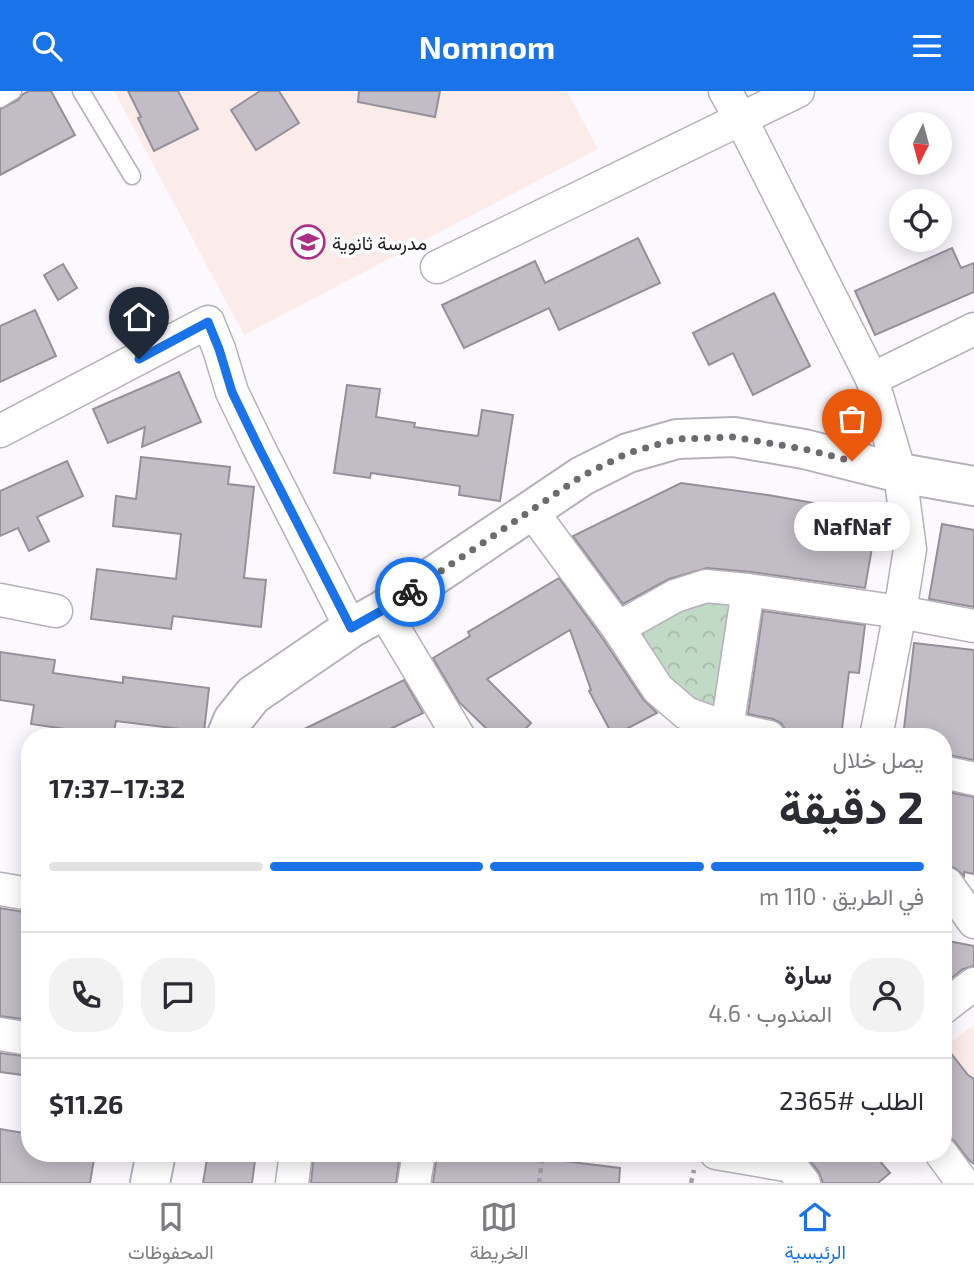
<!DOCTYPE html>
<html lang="ar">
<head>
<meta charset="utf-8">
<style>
  body { margin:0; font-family:"Exo 2",Vazirmatn,sans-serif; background:#f2f2f3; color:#2b2b33; direction:rtl; height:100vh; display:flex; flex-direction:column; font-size:26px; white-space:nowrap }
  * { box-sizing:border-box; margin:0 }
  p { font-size:23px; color:#7c7c81 }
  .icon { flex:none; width:38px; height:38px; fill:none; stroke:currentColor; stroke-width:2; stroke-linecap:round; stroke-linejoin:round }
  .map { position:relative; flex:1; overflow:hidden; direction:ltr }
  .panel { position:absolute; left:21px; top:637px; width:931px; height:434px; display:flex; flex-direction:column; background:#fff; border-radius:28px; box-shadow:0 4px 18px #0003; direction:rtl }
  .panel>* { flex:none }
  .needle { width:46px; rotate:186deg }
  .fabs { position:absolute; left:889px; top:21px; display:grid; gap:14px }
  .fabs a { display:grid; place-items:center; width:63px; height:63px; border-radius:50%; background:#fff; box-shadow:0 4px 18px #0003; font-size:35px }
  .pin { position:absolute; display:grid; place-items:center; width:60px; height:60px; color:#fff; margin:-72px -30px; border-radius:50% 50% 50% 0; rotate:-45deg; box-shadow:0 0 7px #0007 }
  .pin .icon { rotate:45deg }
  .courier { position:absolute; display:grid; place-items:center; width:70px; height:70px; margin:-35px; border:5px solid #1a73e8; border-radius:50%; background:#fff; color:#222; box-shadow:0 2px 9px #0007 }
  .bubble { position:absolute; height:49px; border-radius:24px; background:#fff; box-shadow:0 4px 18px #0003; font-size:23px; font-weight:700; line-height:49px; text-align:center; direction:rtl }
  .overview em { font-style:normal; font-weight:700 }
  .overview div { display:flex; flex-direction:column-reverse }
  .overview { display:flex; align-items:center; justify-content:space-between; height:119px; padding:0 28px }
  h1 { font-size:46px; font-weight:700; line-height:52px }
  .bar { display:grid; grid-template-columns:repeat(4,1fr); gap:10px 7px; align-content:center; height:84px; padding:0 28px }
  .bar i { height:9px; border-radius:5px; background:#e1e1e2 }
  .bar .on { background:#1a73e8 }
  .bar p { grid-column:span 4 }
  .line { display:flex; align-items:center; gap:18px; padding:0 28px; border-top:2px solid #e1e1e2 }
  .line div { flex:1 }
  .round { display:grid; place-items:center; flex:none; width:74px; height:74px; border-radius:28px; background:#f2f2f3 }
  header { display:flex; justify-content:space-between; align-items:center; height:91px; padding:0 28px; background:#1a73e8; color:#fff; font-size:32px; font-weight:700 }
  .tab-bar { display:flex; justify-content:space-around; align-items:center; height:98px; border-top:2px solid #e1e1e2; background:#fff; font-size:19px; color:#7c7c81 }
  .tab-bar a { display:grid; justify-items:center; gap:4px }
  .tab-bar .on { color:#1a73e8 }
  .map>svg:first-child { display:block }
</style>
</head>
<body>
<header><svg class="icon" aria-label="menu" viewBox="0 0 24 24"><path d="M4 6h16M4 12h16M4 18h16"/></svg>Nomnom<svg class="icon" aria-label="search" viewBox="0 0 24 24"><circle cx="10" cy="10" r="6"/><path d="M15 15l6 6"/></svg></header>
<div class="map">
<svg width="974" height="1092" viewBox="0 0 974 1092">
  <defs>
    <pattern id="forest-crowns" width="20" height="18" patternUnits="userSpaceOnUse" patternTransform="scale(1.75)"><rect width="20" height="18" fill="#c1dac5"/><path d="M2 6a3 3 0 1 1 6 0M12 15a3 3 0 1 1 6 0" fill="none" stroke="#a6bba9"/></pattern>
  </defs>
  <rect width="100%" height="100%" fill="#fcf9fe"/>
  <g fill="#fcece9">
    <path d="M114,0h453l31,58 -354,186z"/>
    <path d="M974,934v59l-29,-37z"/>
  </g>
  <path fill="url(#forest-crowns)" d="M741,507l-13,115 -44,-12 -48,-60 13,-15 39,-22z"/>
  <g fill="#c1bcc6" stroke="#958f9a" stroke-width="2">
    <path d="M29,0h22l24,44 -75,40v-66l18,-9 5,-6z"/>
    <path d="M128,0h50l20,38 -44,22 -16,-33 3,-1z"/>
    <path d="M260,0h19l20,32 -43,27 -25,-40z"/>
    <path d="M359,0h81l-5,26 -77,-15z"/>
    <path d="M638,147l22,45 -101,47 -10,-22 -85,40 -22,-43 93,-44 10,22z"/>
    <path d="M952,157l9,20 13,-5v29l-99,43 -20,-44z"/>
    <path d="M63,173l14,24 -19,12 -14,-25z"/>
    <path d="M774,202l36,73 -57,29 -20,-42 -24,12 -16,-32z"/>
    <path d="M35,219l21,46 -56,26v-56z"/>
    <path d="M179,281l22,50 -59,25 3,-20 -37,16 -15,-34z"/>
    <path d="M347,294l33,4 -4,28 39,6 -1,4 64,9 4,-26 31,5 -13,86 -41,-6 1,-9 -89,-13 -1,5 -36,-5z"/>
    <path d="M141,366l89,10 -2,17 26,3 -10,91 22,2 -5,47 -88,-11 -2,13 -80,-10 6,-50 79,10 5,-45 -68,-8 3,-30 20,3z"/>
    <path d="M67,370l16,35 -46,21 12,24 -20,10 -11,-23 -18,8v-45z"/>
    <path d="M681,392l87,12 69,12 -1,5 41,7 -12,69 -114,-16 -44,-4 -38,11 -46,25 -50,-68z"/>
    <path d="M942,433l32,6v77l-45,-8z"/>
    <path d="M559,487l44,61 40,60 14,14 -44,23 -24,-45 2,-1 -21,-60 -83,49 44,44 -13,14h-23l-36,-35 -26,-44 37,-22 -2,-4z"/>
    <path d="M763,520l102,14 -6,48 -10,-1 -8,65h-54l-1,-6 -5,-8 -8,-4 -25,-5z"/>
    <path d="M914,552l60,7v110l-31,-6v-17h-40z"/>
    <path d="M0,561l55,8 -2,13 70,10v-6l86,11 -5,44 -88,-11 -3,15 -82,-12 3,-19 -34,-5z"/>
    <path d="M404,589l19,33 -49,24h-86z"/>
    <path d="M943,700l31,6v77l-10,-2v4l-9,-8 -12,-2z"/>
    <path d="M0,817l30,5v107l-30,-4z"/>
    <path d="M943,849l31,6v20l-11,3 -20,16z"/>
    <path d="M943,952l25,32 6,4v85l-5,-4 -14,-18 -6,-5 -6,-2z"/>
    <path d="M0,962l30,4v19l-30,-4z"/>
    <path d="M0,1038l30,5v19h65l-5,30h-90z"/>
    <path d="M208,1062h48l-4,30h-49z"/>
    <path d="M314,1062h86l-4,30h-85z"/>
    <path d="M437,1062h102l-1,5 82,10 -1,15h-186z"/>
    <path d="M803,1062h70l17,20 -12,10h-55l-4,-11z"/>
  </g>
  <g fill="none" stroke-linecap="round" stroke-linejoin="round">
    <defs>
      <g id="service">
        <path d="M81,0l51,85"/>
        <path d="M0,8l13,-8"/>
      </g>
      <g id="minor">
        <path d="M725,0l16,28 131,260 28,94 10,76 -10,63 -24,125"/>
        <path d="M437,176l361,-176"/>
        <path d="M872,288l102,-50"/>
        <path d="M0,340l208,-109 11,27 13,43 27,56 92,180"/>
        <path d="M531,419l87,118 40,61 28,24 41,15 42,9"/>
        <path d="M0,509l56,11"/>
        <path d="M383,519l76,127"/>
        <path d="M618,537l57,-32 31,-10 42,4 152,22 74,14"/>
        <path d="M727,637l21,-138"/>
        <path d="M943,681l31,7"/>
        <path d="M947,793l27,38"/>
        <path d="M0,798l30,5"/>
        <path d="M943,917l31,-24"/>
        <path d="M0,943l30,5"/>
        <path d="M716,1062l75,13 13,17"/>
        <path d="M941,1062l22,30"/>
        <path d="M292,1092l4,-30"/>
        <path d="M414,1092l5,-30"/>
      </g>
      <g id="tertiary">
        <path d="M226,646l7,-17 20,-25 98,-67 32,-18 199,-134 46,-23 49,-14 57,-2 70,12 96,24 74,13"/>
        <path d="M150,1092l6,-30"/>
      </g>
    </defs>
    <use href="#service" stroke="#b5b0ba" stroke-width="19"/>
    <use href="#minor" stroke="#b5b0ba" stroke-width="35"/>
    <use href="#tertiary" stroke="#b5b0ba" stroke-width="42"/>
    <g stroke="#a19fa3" stroke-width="4.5" stroke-dasharray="5 5" stroke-linecap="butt">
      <path d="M539,1092l4,-30"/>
      <path d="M691,1092l3,-13"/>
    </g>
    <use href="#service" stroke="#fff" stroke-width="16"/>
    <use href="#minor" stroke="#fff" stroke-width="32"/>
    <use href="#tertiary" stroke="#fff" stroke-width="38"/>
  </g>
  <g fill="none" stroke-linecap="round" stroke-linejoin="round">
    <path stroke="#6d6b6f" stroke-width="7" stroke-dasharray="0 12.6" d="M410,501l172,-116 46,-23 49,-14 57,-2 70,12 48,12"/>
    <path stroke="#1a73e8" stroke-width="9" d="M139,268l69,-37 11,27 13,43 27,56 92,180 32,-18 27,-18"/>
  </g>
  <defs>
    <symbol id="school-ring" viewBox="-11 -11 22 22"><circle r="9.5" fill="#fff" stroke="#a93085" stroke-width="1.5"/><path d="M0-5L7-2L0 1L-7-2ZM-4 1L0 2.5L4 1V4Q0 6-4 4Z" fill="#a93085"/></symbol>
  </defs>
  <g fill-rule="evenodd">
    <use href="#school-ring" x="289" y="132" width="38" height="38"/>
  </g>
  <g text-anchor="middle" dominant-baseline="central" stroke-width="7" stroke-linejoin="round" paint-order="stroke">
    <g font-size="19" fill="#201e22" stroke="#fff" text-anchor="start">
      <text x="332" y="151">مدرسة ثانوية</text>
    </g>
  </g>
</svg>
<div class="fabs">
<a><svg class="needle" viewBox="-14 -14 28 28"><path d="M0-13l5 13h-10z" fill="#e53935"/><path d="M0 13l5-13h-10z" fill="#7c7c81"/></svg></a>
<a><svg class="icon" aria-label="locate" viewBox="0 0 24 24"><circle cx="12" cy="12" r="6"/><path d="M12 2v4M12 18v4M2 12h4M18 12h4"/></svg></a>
</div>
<div class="pin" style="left:852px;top:370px;background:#ea580c"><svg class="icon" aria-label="bag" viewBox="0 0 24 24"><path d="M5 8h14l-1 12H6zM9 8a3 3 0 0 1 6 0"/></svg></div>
<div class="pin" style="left:139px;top:268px;background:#1f2937"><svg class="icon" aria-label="home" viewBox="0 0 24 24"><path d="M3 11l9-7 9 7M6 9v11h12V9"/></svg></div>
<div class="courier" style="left:410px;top:501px"><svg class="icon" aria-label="bike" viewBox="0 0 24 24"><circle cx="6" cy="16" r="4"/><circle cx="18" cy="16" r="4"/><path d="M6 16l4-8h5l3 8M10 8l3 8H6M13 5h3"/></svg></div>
<div class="bubble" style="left:794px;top:411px;width:116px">NafNaf</div>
<section class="panel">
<div class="overview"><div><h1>2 دقيقة</h1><p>يصل خلال</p></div><em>17:32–17:37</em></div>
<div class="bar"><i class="on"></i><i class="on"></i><i class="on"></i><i></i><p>في الطريق · 110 m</p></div>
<div class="line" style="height:126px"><a class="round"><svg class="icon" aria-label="person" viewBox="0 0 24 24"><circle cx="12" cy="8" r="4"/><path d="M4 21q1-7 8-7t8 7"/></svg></a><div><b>سارة</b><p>المندوب · 4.6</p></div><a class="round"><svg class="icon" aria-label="chat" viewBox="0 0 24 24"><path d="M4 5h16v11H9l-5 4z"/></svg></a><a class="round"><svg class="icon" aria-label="phone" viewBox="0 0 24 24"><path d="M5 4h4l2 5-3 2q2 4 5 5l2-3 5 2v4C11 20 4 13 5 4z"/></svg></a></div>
<div class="line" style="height:91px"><div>الطلب #2365</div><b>$11.26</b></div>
</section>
</div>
<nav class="tab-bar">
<a class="on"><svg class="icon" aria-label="home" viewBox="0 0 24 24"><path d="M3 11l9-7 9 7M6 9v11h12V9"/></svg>الرئيسية</a>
<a><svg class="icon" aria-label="map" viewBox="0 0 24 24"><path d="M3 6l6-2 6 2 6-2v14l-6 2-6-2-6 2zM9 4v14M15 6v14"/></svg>الخريطة</a>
<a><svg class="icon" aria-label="saved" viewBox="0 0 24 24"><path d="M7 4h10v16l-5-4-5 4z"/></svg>المحفوظات</a>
</nav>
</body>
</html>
